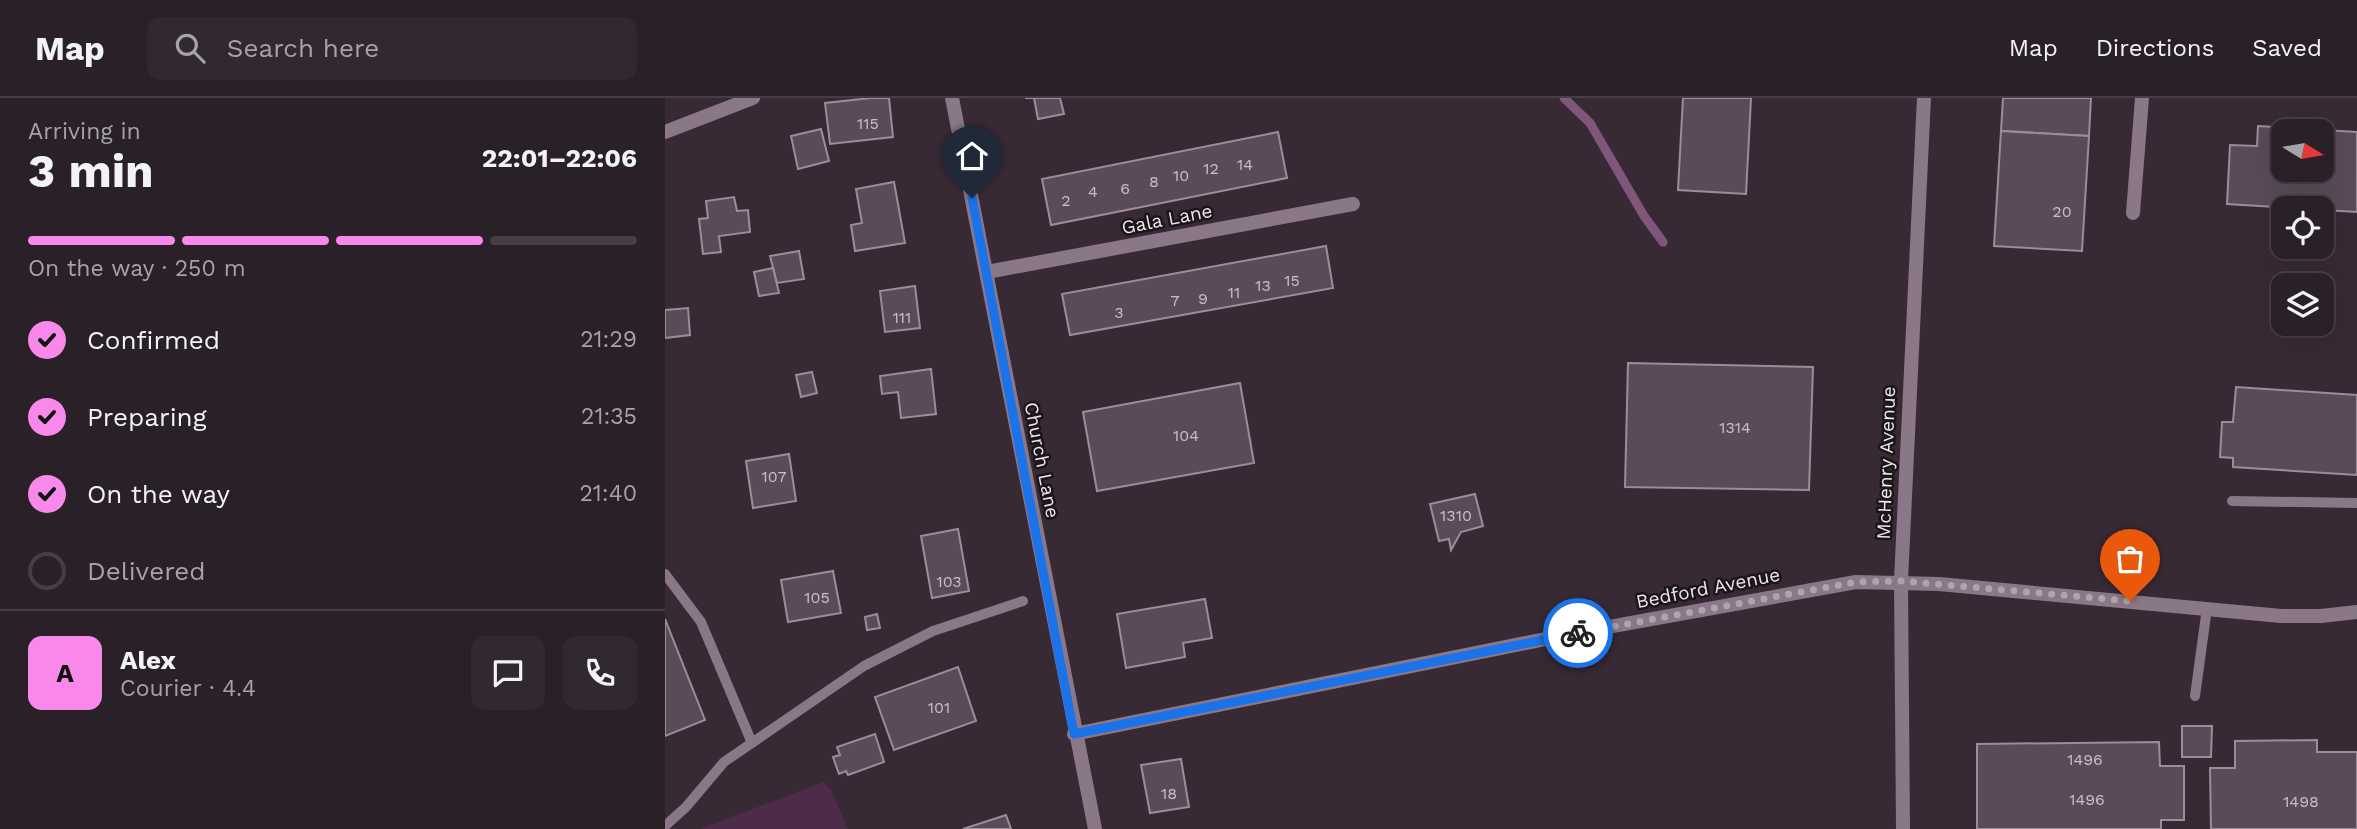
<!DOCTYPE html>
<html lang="en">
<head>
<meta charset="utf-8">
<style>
  body { margin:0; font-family:"Work Sans",sans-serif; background:#322830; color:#f1f3f6; height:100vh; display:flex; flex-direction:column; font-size:26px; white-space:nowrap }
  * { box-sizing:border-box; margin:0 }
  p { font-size:23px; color:#a5a3a8 }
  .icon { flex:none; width:38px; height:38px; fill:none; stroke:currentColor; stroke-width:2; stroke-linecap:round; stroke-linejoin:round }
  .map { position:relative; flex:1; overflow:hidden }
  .sheet { display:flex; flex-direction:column; background:#2a2028; width:665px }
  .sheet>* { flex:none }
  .needle { width:46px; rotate:101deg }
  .buttons { position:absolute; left:1606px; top:21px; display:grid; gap:14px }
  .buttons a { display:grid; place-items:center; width:63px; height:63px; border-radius:14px; background:#2a2028; box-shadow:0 7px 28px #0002,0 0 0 2px #463e45; font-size:35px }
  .pin { position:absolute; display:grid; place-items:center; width:60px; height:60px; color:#fff; margin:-72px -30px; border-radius:50% 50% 50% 0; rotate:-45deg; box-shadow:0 0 7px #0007 }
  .pin .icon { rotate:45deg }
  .courier { position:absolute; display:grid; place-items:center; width:70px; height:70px; margin:-35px; border:5px solid #1a73e8; border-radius:50%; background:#fff; color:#222; box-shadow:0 2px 9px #0007 }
  .head em { font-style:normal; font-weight:700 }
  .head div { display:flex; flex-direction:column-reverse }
  .head { display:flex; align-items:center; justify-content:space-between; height:119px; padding:0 28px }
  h1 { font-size:46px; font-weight:700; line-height:52px }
  .bar { display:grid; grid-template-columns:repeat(4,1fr); gap:10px 7px; align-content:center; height:84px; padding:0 28px }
  .bar i { height:9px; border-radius:5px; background:#463e45 }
  .bar .selected { background:#f888ea }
  .bar p { grid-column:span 4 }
  .line { display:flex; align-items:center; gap:18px; padding:0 28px; border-top:2px solid #463e45 }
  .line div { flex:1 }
  .round { display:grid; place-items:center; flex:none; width:74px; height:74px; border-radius:14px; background:#322830 }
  ol { padding:0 28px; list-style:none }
  li { display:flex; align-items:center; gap:21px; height:77px }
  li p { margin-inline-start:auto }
  li .icon { padding:7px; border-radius:50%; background:#f888ea; color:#111; stroke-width:4 }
  li:last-child { color:#a5a3a8 }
  li i { width:38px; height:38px; border:4px solid #463e45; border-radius:50% }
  header { display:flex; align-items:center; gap:42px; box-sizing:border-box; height:98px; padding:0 35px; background:#2a2028; border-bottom:2px solid #463e45 }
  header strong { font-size:33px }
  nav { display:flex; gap:38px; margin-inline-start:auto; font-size:24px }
  .search { width:490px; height:63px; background:#322830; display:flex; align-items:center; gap:18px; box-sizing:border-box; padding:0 24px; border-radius:14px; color:#a5a3a8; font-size:26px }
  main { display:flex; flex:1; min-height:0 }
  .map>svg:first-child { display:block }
</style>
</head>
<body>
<header>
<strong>Map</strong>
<div class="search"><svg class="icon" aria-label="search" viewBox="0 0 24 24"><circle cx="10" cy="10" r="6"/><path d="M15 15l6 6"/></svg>Search here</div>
<nav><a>Map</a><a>Directions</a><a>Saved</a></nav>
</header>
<main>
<section class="sheet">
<div class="head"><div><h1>3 min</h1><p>Arriving in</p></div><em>22:01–22:06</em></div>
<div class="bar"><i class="selected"></i><i class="selected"></i><i class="selected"></i><i></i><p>On the way · 250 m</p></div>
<ol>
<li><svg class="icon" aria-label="check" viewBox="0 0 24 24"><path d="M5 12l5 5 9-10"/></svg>Confirmed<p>21:29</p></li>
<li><svg class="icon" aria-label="check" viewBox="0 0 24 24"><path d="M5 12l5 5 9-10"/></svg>Preparing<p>21:35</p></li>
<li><svg class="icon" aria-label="check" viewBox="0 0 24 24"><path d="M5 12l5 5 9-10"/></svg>On the way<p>21:40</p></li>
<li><i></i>Delivered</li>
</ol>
<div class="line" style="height:126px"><b class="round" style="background:#f888ea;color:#111">A</b><div><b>Alex</b><p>Courier · 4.4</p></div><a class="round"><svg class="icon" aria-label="chat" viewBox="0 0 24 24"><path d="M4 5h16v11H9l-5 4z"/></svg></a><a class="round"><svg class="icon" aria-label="phone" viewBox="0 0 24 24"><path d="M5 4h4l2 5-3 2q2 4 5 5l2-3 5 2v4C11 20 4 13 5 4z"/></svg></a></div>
</section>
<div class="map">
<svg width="1692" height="731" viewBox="0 0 1692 731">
  <rect width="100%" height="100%" fill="#382a35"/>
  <path fill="#4e2c49" d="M158,684l8,8 17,39h-147z"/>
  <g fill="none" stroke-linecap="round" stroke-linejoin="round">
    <path stroke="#80577a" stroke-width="9" d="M899,0l26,25 54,93 19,26"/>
  </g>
  <g fill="#5a4b58" stroke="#9d8c9a" stroke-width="2" fill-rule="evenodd">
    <path d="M206,0h18l4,39 -63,7 -5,-41z"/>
    <path d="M360,0h35l4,16 -26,5 -4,-21z"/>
    <path d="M1018,0h68l-5,96 -68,-4z"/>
    <path d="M1338,0h88l-2,38 -88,-5z"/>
    <path d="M1593,28l99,6v80l-130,-8 3,-59 27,1zM1619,33h38v39h-38z"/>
    <path d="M156,31l8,32 -31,8 -7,-33z"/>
    <path d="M1336,33l88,5 -7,115 -88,-5z"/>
    <path d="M613,34l9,46 -236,47 -9,-46z"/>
    <path d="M229,84l11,61 -50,8 -4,-26 11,-2 -6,-34z"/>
    <path d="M69,99l3,14 11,-1 2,22 -31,4 2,16 -18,2 -4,-35 9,-1 -2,-17z"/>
    <path d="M661,148l7,42 -263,47 -8,-41z"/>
    <path d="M134,153l5,28 -27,4 -7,-27z"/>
    <path d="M108,170l6,25 -20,3 -5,-24z"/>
    <path d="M250,188l5,42 -35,4 -5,-41z"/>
    <path d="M23,210l2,27 -25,3v-28z"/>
    <path d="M963,265l185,4 -4,123 -184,-3z"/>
    <path d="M266,271l5,45 -35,4 -3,-26 -16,2 -2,-18z"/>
    <path d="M147,274l5,21 -16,4 -5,-22z"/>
    <path d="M575,285l14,80 -157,28 -14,-79z"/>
    <path d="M1571,289l121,8v80l-124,-8v-9l-13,-1 2,-35h11z"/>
    <path d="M124,356l7,47 -43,7 -7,-47z"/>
    <path d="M810,396l8,32 -22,6 -10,18 -2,-11 -10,2 -9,-37z"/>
    <path d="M293,431l11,62 -37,7 -11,-62z"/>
    <path d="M168,473l8,42 -53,9 -7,-42z"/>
    <path d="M540,501l7,39 -29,5 2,14 -59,11 -9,-54z"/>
    <path d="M212,516l3,14 -13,2 -2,-13z"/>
    <path d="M0,521l40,101 -40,16z"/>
    <path d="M293,569l18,54 -82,29 -19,-53z"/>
    <path d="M1517,628h30l-1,31h-29z"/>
    <path d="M210,636l9,28 -36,13 -2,-4 -7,3 -6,-17 7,-2 -3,-8z"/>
    <path d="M1652,642v12h40v77h-146l-1,-61h25v-27z"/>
    <path d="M1494,644l1,24h24v54h-23v9h-184v-85z"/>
    <path d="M516,661l8,48 -39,6 -9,-48z"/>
    <path d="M341,717l5,14h-48z"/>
  </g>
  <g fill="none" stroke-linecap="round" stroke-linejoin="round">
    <g stroke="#8a7787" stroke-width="10">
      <path d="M1567,403l125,2"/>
      <path d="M0,476l36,48 51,121"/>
      <path d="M1530,598l12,-88"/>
      <path d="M0,728l21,-19 38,-45 140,-96 69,-35 90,-30"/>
    </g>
    <g stroke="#8a7787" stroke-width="14">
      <path d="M287,0l143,731"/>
      <path d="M0,34l88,-34"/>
      <path d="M1468,115l9,-115"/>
      <path d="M322,174l366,-68"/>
      <path d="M409,636l501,-101 281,-51 83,2 342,32h40l36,-4"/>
      <path d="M1238,731l-2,-248 23,-483"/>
    </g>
  </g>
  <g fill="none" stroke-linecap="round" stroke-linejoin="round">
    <path stroke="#afa4ad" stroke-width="7" stroke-dasharray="0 12.6" d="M913,535l278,-51 45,-1 229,20"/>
    <path stroke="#1a73e8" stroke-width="9" d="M307,100l102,536 504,-101"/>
  </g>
  <g text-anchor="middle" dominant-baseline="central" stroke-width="5" stroke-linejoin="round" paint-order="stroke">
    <g font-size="16" fill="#cabfc8">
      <text x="203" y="25">115</text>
      <text x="580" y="66">14</text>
      <text x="546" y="70">12</text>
      <text x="516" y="77">10</text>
      <text x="489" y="83">8</text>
      <text x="460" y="90">6</text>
      <text x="428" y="93">4</text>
      <text x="401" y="102">2</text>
      <text x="1397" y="113">20</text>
      <text x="627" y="182">15</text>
      <text x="598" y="187">13</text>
      <text x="569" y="194">11</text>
      <text x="538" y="200">9</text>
      <text x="510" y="202">7</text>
      <text x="454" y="214">3</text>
      <text x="237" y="219">111</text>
      <text x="1070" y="329">1314</text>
      <text x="521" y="337">104</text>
      <text x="109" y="378">107</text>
      <text x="791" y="417">1310</text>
      <text x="284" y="483">103</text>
      <text x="152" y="499">105</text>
      <text x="274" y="609">101</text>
      <text x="1420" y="661">1496</text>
      <text x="504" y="695">18</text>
      <text x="1422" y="701">1496</text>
      <text x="1636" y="703">1498</text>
    </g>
    <g font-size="19" fill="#efe6ed" stroke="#1b151a">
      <text transform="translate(502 121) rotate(-11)">Gala Lane</text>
      <text transform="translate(377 362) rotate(79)">Church Lane</text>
      <text transform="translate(1221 365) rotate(-88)">McHenry Avenue</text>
      <text transform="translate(1043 490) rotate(-11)">Bedford Avenue</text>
    </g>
  </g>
</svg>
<div class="buttons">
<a><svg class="needle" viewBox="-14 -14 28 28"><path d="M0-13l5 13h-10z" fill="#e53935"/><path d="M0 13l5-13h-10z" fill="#a5a3a8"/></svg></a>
<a><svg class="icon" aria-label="locate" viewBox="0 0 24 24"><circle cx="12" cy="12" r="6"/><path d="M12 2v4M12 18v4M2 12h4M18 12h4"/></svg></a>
<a><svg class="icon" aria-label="layers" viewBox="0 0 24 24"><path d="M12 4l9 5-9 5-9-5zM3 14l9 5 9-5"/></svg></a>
</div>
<div class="pin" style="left:1465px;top:503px;background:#ea580c"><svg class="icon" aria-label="bag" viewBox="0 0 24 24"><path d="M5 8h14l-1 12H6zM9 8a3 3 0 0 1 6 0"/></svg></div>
<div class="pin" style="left:307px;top:100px;background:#1f2937"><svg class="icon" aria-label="home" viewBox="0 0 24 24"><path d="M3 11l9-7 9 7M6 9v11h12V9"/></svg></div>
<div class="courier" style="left:913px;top:535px"><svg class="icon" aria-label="bike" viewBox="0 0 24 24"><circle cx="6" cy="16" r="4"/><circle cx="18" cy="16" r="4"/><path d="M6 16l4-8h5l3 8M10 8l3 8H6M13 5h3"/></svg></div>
</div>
</main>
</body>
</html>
